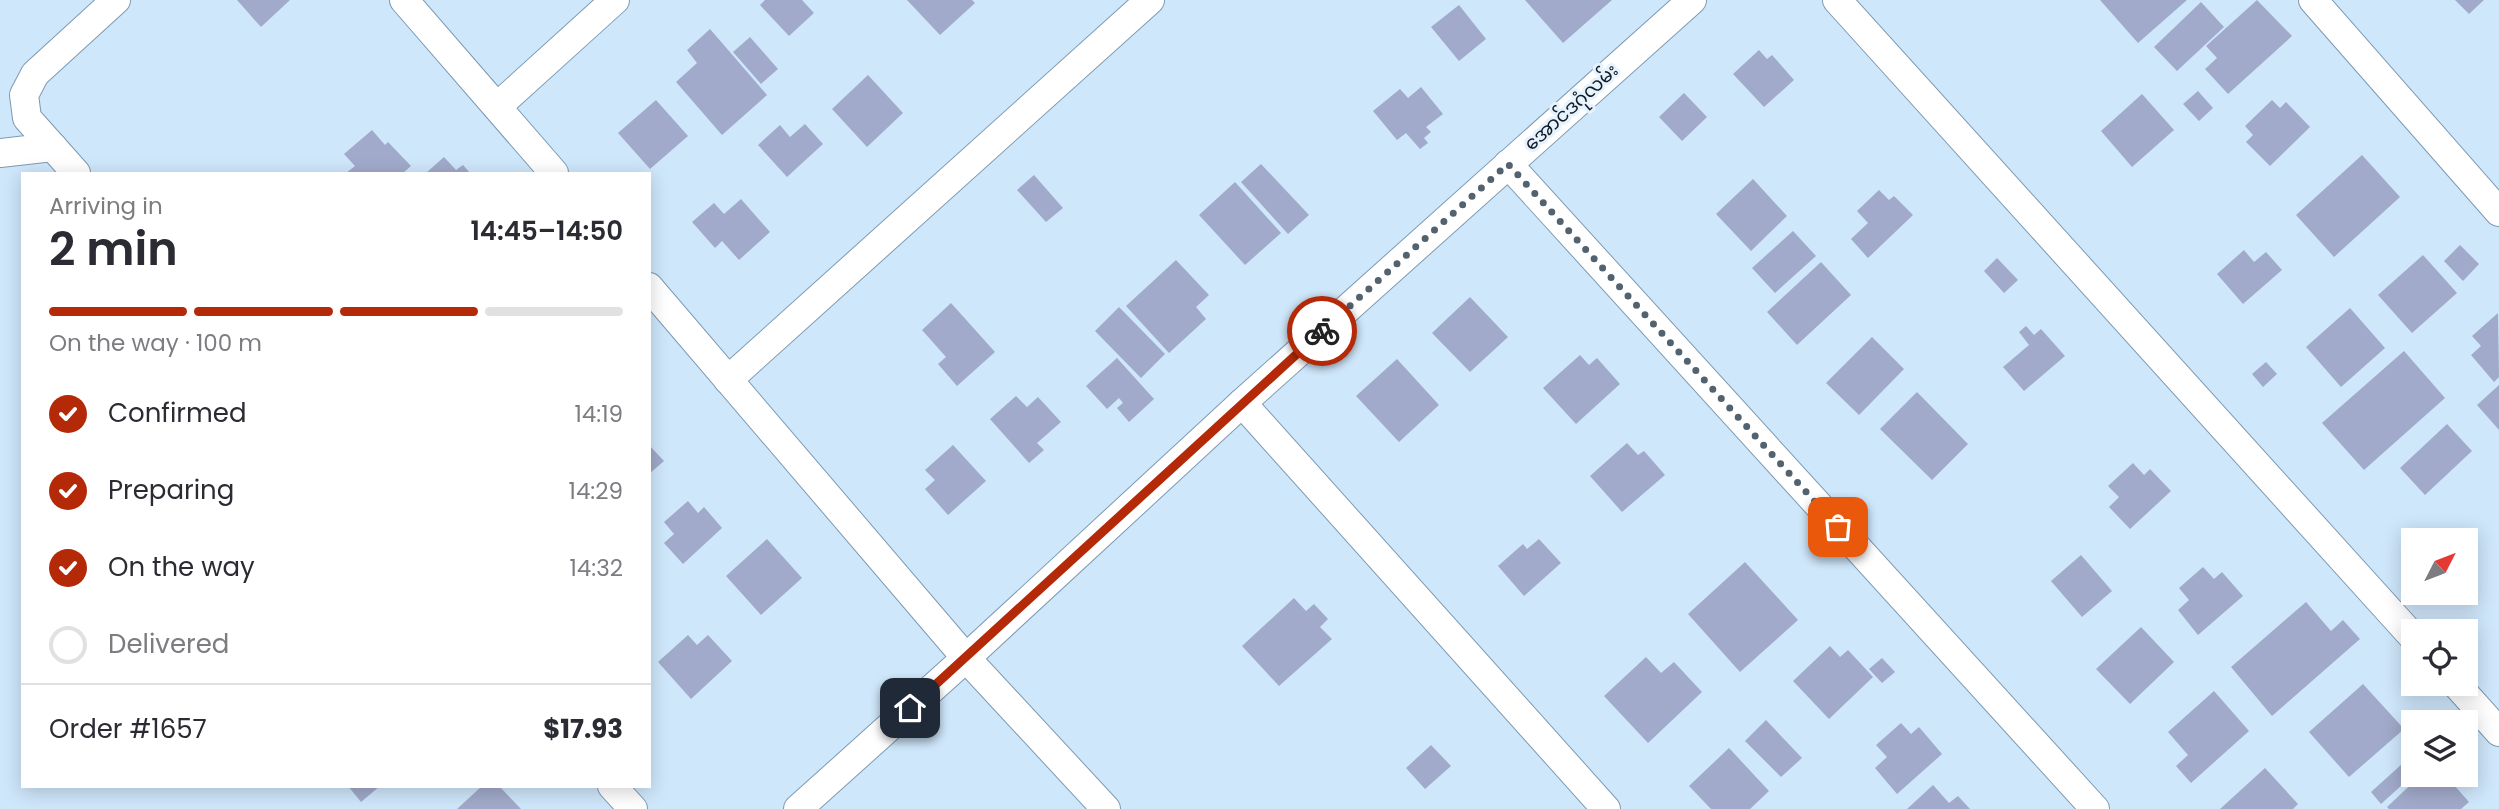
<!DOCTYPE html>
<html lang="en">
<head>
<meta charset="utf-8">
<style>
  body { margin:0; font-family:Poppins,"Noto Sans Myanmar",sans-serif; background:#f7f7f7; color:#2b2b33; height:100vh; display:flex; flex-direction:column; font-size:26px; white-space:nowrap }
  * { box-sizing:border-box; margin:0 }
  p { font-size:23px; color:#7c7c81 }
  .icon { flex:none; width:38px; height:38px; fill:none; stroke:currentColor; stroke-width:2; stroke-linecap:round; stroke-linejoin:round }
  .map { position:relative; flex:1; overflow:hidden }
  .details { position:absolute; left:21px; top:172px; width:630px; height:616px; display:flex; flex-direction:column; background:#fff; border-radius:0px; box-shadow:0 4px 18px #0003 }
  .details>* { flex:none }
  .needle { width:46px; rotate:48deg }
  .controls { position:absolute; left:2401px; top:528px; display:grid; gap:14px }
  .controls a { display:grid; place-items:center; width:77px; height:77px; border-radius:0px; background:#fff; box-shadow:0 4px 18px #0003; font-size:35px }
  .pin { position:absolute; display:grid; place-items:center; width:60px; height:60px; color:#fff; margin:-30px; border-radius:14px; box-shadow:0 4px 10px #0006 }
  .courier { position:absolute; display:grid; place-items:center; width:70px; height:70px; margin:-35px; border:5px solid #b42907; border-radius:50%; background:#fff; color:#222; box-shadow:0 2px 9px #0007 }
  .head em { font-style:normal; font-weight:600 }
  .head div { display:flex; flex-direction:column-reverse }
  .head { display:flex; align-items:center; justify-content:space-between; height:119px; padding:0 28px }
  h1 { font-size:46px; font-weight:600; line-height:52px }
  .bar { display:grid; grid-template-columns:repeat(4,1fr); gap:10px 7px; align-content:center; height:84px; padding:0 28px }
  .bar i { height:9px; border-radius:5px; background:#e1e1e2 }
  .bar .active { background:#b42907 }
  .bar p { grid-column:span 4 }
  .line { display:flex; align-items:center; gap:18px; padding:0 28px; border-top:2px solid #e1e1e2 }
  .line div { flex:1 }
  ol { padding:0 28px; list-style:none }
  li { display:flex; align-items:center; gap:21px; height:77px }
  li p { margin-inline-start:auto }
  li .icon { padding:7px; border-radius:50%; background:#b42907; color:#fff; stroke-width:4 }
  li:last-child { color:#7c7c81 }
  li i { width:38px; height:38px; border:4px solid #e1e1e2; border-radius:50% }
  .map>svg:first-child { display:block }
</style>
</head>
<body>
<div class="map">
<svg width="2499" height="809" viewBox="0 0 2499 809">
  <rect width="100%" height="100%" fill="#cfe7fb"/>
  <g fill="#a1aaca">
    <path d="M237,0h53l-29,27z"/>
    <path d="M765,0h37l12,13 -25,23 -29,-31z"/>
    <path d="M907,0h65l3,3 -35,32z"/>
    <path d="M1525,0h87l-49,43z"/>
    <path d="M2100,0h87l-49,43z"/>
    <path d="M2257,0l35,36 -64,58 -23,-25 12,-11 -11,-12z"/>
    <path d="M2455,0h29l-15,14z"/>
    <path d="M2201,2l23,25 -47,44 -23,-24z"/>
    <path d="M1459,5l27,34 -27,22 -28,-34z"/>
    <path d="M710,29l57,66 -45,40 -46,-53 21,-19 -10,-13z"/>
    <path d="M750,37l28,32 -17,15 -28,-32z"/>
    <path d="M1759,50l8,9 5,-4 22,25 -30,27 -31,-33z"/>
    <path d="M868,75l35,38 -36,34 -35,-38z"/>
    <path d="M1421,87l22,27 -17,13 5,5 -7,6 4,5 -8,6 -14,-16 -9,7 -24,-29 27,-22 8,9z"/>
    <path d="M2198,91l15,17 -14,13 -16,-17z"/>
    <path d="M1684,93l23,24 -25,24 -23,-24z"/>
    <path d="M2142,94l32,36 -42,37 -31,-36z"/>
    <path d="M656,100l32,36 -38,33 -32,-36z"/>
    <path d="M2272,100l8,8 6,-6 24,25 -40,39 -24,-24 7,-7 -8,-9z"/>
    <path d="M805,124l18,20 -36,33 -29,-32 22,-20 10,12z"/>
    <path d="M372,130l13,15 3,-3 23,24 -8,7h-57l9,-7 -11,-12z"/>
    <path d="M2362,155l38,42 -66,60 -38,-42z"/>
    <path d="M444,157l12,13 7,-5 7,8h-44z"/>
    <path d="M1261,164l48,51 -21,19 -47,-52z"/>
    <path d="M1034,175l29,33 -17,14 -29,-32z"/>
    <path d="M1753,179l34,37 -36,35 -35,-37z"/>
    <path d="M1235,182l46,51 -36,32 -46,-50z"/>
    <path d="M1879,190l10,10 5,-4 19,19 -45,43 -17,-19 17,-16 -11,-12z"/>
    <path d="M741,199l29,33 -31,28 -17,-19 -7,7 -23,-26 22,-19 10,11z"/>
    <path d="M1793,231l23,25 -41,37 -23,-25z"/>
    <path d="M2460,245l19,19 -16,17 -19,-20z"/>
    <path d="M2244,250l10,12 12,-10 16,18 -39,34 -26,-30z"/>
    <path d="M2423,255l34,38 -45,40 -34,-38z"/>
    <path d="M1997,258l21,22 -14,13 -20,-22z"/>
    <path d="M1176,260l33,35 -13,12 10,12 -37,34 -43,-47z"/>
    <path d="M1821,262l30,33 -54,50 -30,-33z"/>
    <path d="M1470,297l38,40 -38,35 -38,-39z"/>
    <path d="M951,303l44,49 -38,34 -19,-22 8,-7 -24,-27z"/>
    <path d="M1119,307l46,47 -24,24 -46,-47z"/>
    <path d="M2350,308l35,40 -44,39 -35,-40z"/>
    <path d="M2498,313l1,64 -5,5 -23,-27 10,-9 -9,-10z"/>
    <path d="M2026,326l8,9 7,-6 24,27 -41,35 -21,-24 26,-22 -10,-13z"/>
    <path d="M1872,337l32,32 -45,46 -33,-32z"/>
    <path d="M2404,351l41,47 -81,72 -42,-47z"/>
    <path d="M1580,355l9,10 8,-7 23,26 -44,40 -33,-36z"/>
    <path d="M1117,358l37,41 -25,23 -12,-14 6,-5 -4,-5 -12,11 -21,-23z"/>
    <path d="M1397,359l42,46 -40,37 -43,-46z"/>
    <path d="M2266,362l11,12 -14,13 -11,-13z"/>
    <path d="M2499,385v45l-22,-25z"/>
    <path d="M1917,392l51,52 -36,36 -52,-51z"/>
    <path d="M1016,396l11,11 11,-10 23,25 -24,21 7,7 -15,13 -39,-44z"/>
    <path d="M2447,424l25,27 -47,44 -25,-27z"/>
    <path d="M1627,443l11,12 6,-4 21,24 -43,37 -32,-36z"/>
    <path d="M649,445l15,16 -15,13z"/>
    <path d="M953,445l33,36 -38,34 -23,-26 10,-9 -10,-10z"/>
    <path d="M2133,463l11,12 6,-6 21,22 -41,38 -21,-22 10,-10 -11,-11z"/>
    <path d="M688,501l10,12 6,-6 18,21 -39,36 -19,-21 10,-9 -10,-12z"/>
    <path d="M767,539l35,39 -41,37 -35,-39z"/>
    <path d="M1539,539l22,24 -37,33 -26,-30 25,-22 4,5z"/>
    <path d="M2081,555l31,36 -30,26 -31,-36z"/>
    <path d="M1745,562l53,58 -58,52 -52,-58z"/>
    <path d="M2203,567l11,12 8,-7 21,24 -45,39 -20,-25 11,-10 -10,-12z"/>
    <path d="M1294,598l12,13 8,-7 14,15 -8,8 12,12 -53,47 -37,-40z"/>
    <path d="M2306,602l25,29 12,-11 17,19 -88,77 -41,-49z"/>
    <path d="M2141,627l33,35 -44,42 -34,-35z"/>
    <path d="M688,635l9,10 11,-10 24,26 -41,38 -33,-37z"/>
    <path d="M1830,646l10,11 8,-7 25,27 -44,42 -36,-38z"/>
    <path d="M1646,657l15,16 13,-11 28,30 -54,51 -44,-47z"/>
    <path d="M1882,658l13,14 -13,11 -13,-14z"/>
    <path d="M2363,684l41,45 -55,48 -40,-45z"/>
    <path d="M2214,691l35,40 -58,52 -15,-17 12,-11 -20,-23z"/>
    <path d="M1766,720l36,38 -21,19 -36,-36z"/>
    <path d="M1901,723l10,11 8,-7 23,27 -45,40 -22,-26 12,-11 -11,-12z"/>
    <path d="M1431,745l20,21 -26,23 -19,-21z"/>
    <path d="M1729,748l40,43 -19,18h-39l-22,-23z"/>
    <path d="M2413,754v21l-32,29 -10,-12z"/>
    <path d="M2265,768l33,36 -5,5h-73z"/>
    <path d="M2421,775h9l8,8 8,-7 23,26 -8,7h-72l-2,-2z"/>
    <path d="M1933,785l16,18 9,-7 12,13h-63z"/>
    <path d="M348,786h32l-19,16z"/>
    <path d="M482,786h17l22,23h-64z"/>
  </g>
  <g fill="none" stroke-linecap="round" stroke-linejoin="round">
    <defs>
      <g id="street">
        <path d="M404,0l150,173"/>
        <path d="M1837,0l576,637"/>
        <path d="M2313,0l186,212"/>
        <path d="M498,106l117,-106"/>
        <path d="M0,153l53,-6"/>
        <path d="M1508,164l587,645"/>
        <path d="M76,173l-49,-55 -3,-23 11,-21 81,-74"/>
        <path d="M649,287l317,371 140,151"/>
        <path d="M728,380l422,-380"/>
        <path d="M1242,403l364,406"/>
        <path d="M2456,684l43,48"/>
        <path d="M612,786l21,23"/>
        <path d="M798,809l168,-151 276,-255 450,-403"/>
      </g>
    </defs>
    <use href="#street" stroke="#7e9ab2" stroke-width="30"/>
    <use href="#street" stroke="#fff" stroke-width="28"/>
  </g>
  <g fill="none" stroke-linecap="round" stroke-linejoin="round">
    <path stroke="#53626f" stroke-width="7" stroke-dasharray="0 12.6" d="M1322,331l186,-167 330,363"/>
    <path stroke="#b42907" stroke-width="9" d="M910,708l412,-377"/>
  </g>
  <g text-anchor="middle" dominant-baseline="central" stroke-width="6" stroke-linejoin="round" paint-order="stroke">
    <g font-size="19" fill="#101b24" stroke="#e6f2fd">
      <text transform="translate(1571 107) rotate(-42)">အောင်ဒဂုံလမ်း</text>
    </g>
  </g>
</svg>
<div class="controls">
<a><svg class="needle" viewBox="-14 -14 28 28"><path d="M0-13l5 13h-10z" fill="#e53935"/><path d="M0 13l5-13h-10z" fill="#7c7c81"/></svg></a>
<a><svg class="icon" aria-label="locate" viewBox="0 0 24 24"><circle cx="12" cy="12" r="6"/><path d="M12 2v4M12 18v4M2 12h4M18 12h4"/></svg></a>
<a><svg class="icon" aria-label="layers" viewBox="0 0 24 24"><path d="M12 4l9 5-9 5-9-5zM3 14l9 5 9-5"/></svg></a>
</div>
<div class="pin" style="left:1838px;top:527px;background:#ea580c"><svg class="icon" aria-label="bag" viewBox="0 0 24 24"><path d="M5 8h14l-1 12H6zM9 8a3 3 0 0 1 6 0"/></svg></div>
<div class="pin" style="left:910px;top:708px;background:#1f2937"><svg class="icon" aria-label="home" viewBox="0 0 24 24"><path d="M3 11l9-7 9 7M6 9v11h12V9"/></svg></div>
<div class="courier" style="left:1322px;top:331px"><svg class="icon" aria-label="bike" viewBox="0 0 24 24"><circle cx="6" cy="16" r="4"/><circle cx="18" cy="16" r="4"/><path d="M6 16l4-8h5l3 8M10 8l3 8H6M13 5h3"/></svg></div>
<section class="details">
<div class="head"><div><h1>2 min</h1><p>Arriving in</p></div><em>14:45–14:50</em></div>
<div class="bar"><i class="active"></i><i class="active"></i><i class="active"></i><i></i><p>On the way · 100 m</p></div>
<ol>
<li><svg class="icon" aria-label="check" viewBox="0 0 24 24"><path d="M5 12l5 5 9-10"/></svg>Confirmed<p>14:19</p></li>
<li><svg class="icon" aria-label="check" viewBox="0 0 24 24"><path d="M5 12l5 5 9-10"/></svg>Preparing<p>14:29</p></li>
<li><svg class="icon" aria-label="check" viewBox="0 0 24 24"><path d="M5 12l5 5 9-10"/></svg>On the way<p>14:32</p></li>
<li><i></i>Delivered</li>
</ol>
<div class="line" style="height:91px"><div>Order #1657</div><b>$17.93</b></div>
</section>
</div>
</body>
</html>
